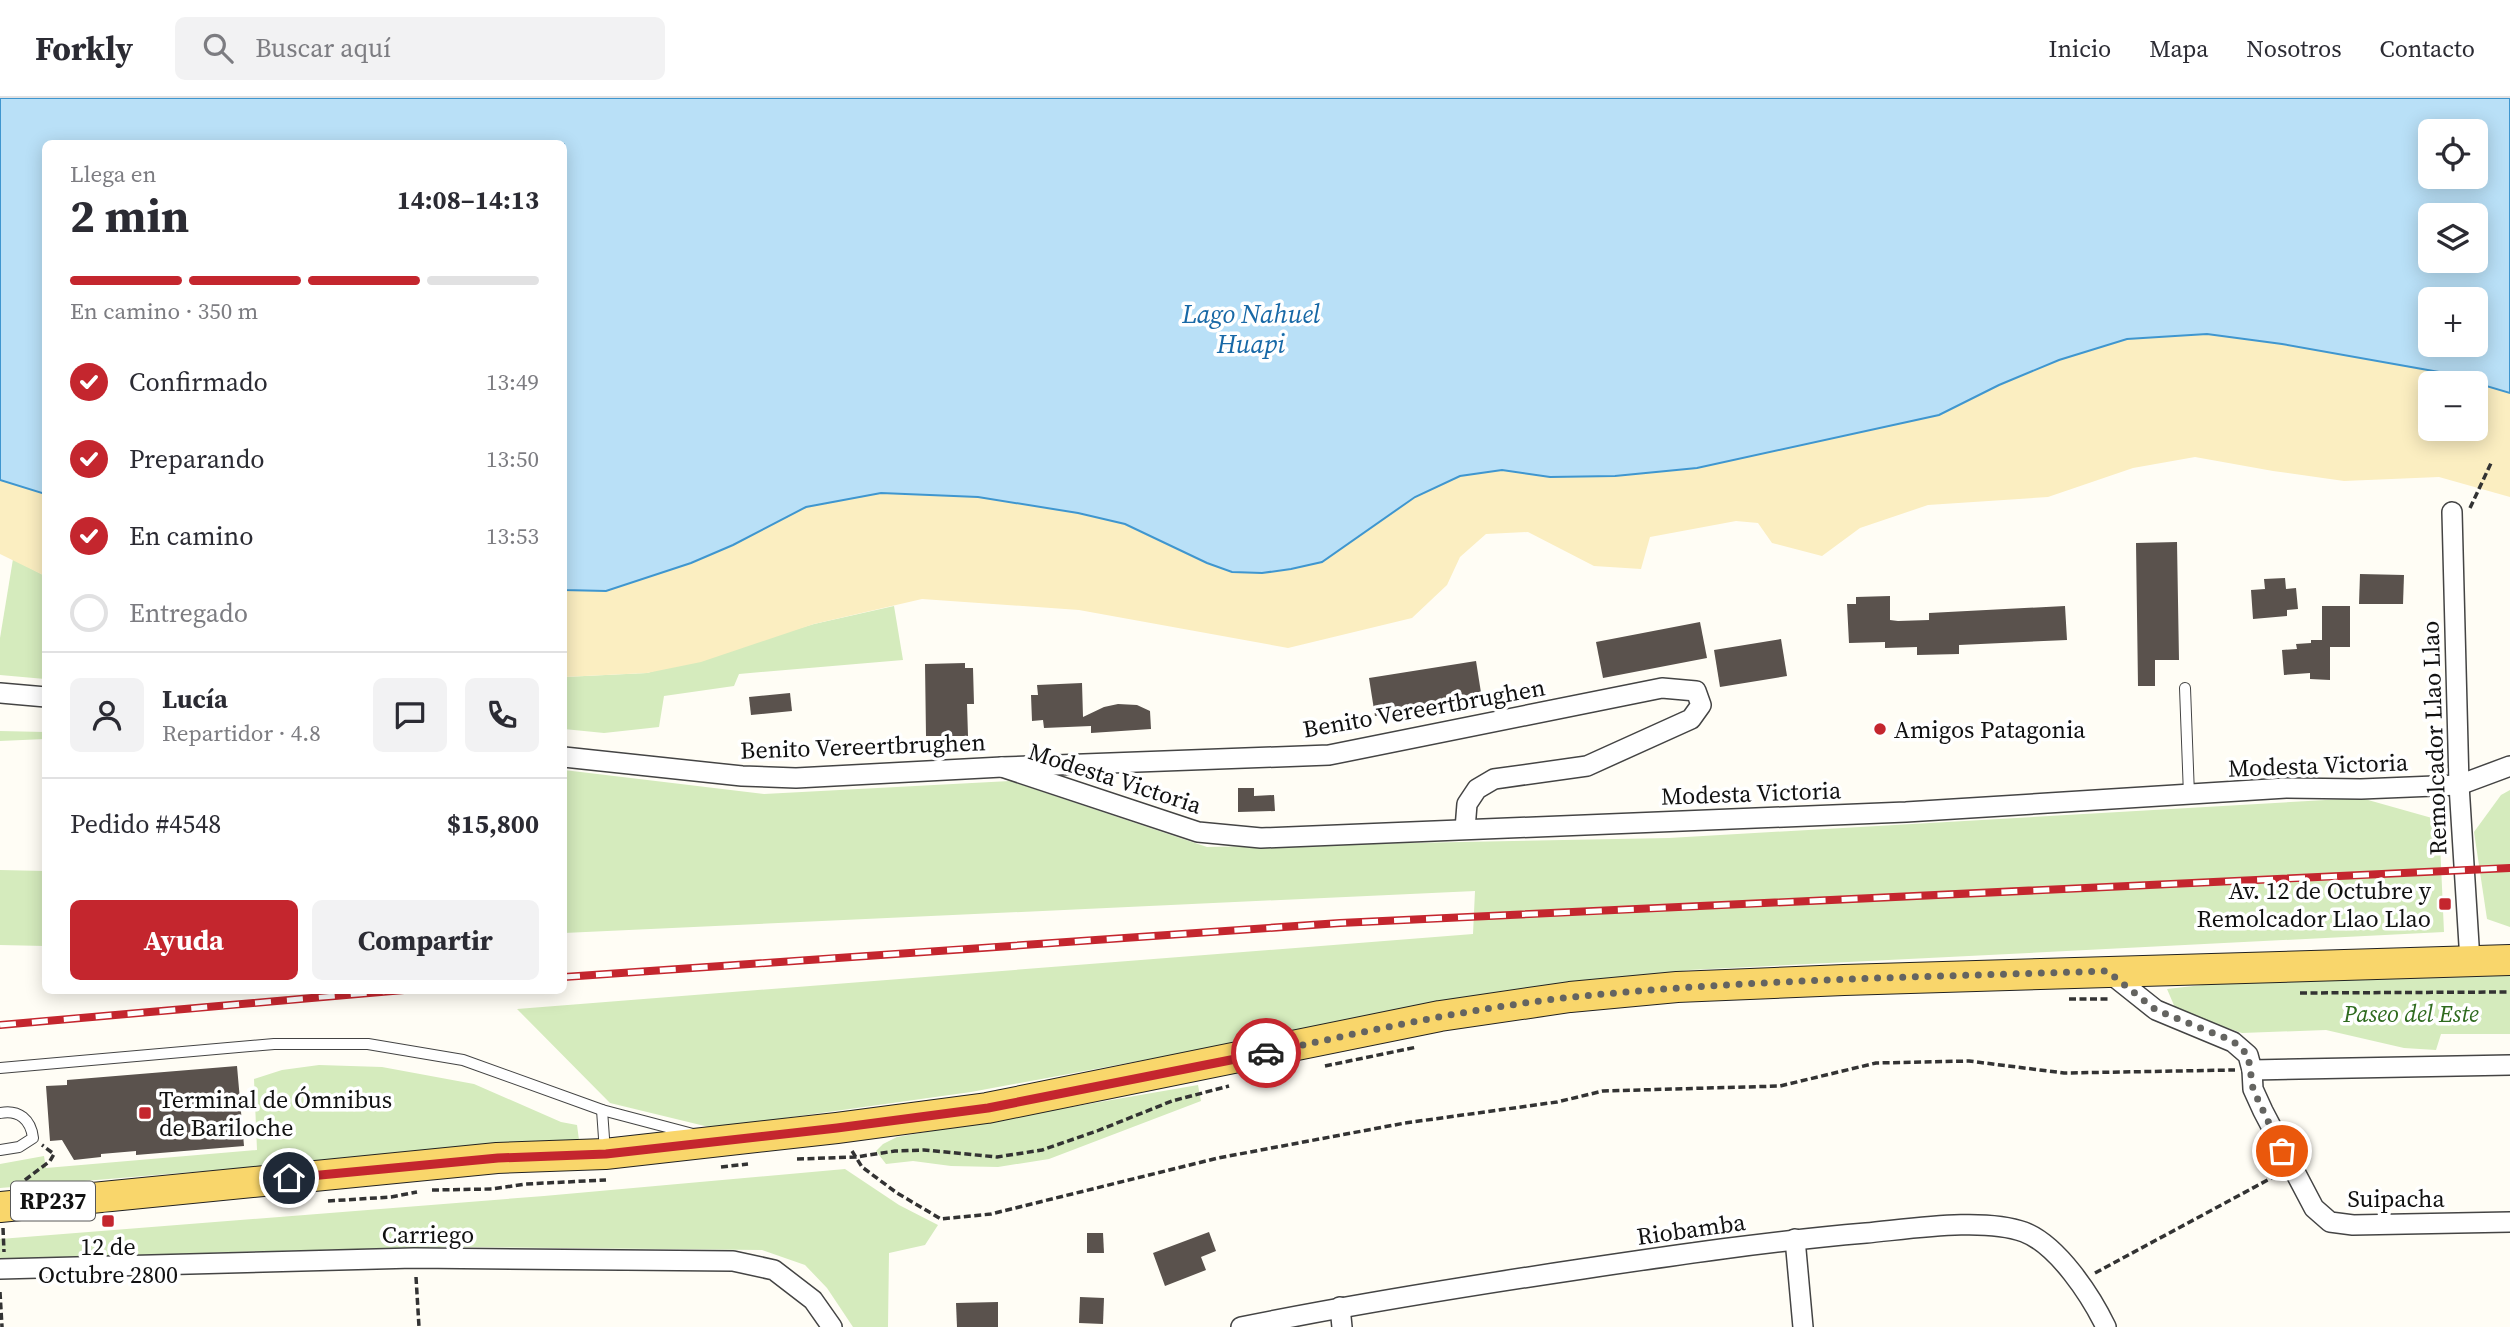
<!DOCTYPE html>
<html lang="es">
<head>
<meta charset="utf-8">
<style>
  body { margin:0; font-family:"Source Serif 4",serif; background:#f2f2f3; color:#2b2b33; height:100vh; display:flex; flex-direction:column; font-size:26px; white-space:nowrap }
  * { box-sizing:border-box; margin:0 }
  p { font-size:23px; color:#7c7c81 }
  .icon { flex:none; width:38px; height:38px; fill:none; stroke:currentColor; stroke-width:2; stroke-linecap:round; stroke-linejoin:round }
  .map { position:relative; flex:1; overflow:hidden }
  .side { position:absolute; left:42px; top:42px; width:525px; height:854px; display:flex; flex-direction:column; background:#fff; border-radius:10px; box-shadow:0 4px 18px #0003 }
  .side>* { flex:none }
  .controls { position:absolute; left:2418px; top:21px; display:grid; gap:14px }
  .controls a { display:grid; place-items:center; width:70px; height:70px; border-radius:10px; background:#fff; box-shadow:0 4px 18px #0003; font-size:35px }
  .pin { position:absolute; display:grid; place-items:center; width:60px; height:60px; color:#fff; margin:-30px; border:4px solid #fff; border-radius:50%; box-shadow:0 2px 7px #0007 }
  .courier { position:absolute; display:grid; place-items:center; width:70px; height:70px; margin:-35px; border:5px solid #c4262e; border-radius:50%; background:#fff; color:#222; box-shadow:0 2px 9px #0007 }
  .overview em { font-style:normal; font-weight:700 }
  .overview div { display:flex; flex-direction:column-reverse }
  .overview { display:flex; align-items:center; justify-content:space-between; height:119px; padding:0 28px }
  h1 { font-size:46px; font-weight:700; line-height:52px }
  .bar { display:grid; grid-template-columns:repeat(4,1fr); gap:10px 7px; align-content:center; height:84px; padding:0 28px }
  .bar i { height:9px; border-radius:5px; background:#e1e1e2 }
  .bar .current { background:#c4262e }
  .bar p { grid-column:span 4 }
  .line { display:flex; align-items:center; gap:18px; padding:0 28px; border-top:2px solid #e1e1e2 }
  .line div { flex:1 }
  .round { display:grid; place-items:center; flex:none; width:74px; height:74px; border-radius:10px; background:#f2f2f3 }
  ol { padding:0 28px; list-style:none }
  li { display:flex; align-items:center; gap:21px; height:77px }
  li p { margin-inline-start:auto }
  li .icon { padding:7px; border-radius:50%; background:#c4262e; color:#fff; stroke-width:4 }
  li:last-child { color:#7c7c81 }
  li i { width:38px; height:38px; border:4px solid #e1e1e2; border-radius:50% }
  .cta { display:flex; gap:14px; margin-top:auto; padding:14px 28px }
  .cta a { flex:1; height:80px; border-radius:10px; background:#c4262e; color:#fff; font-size:28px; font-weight:700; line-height:80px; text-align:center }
  .cta a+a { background:#f2f2f3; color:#2b2b33 }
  header { display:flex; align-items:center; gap:42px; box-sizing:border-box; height:98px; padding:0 35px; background:#fff; border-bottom:2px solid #e1e1e2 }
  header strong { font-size:33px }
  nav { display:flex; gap:38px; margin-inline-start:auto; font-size:24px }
  .search { width:490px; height:63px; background:#f2f2f3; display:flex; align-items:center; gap:18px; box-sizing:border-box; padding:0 24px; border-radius:10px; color:#7c7c81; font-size:26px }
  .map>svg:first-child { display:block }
</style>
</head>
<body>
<header>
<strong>Forkly</strong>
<div class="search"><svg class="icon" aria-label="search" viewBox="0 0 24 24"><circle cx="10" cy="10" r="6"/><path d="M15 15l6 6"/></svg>Buscar aquí</div>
<nav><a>Inicio</a><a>Mapa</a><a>Nosotros</a><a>Contacto</a></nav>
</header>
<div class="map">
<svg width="2510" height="1229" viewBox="0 0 2510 1229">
  <rect width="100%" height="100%" fill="#fffdf5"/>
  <g fill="#d5ebbd">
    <path d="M13,461l32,17v103l-45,-4v-37z"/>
    <path d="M894,508l9,54 -164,14 -5,12 -70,10 -5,31 -55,6 -40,-4v-52l83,-4 167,-49z"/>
    <path d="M0,633l45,1v7l-45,2z"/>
    <path d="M564,672l200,24 246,-13 197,66 462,-9 692,-40 78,22 5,112 -755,38 -275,40 -443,82 -258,36 -103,-25 -93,-94 956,-75 2,-43 -911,42z"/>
    <path d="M2510,692v137l-23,-8 -13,-87 27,-37z"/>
    <path d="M0,772l45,1v75l-45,-1z"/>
    <path d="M2510,877v59h-69l-5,16 -32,-2 -78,-18 -84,3 -66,-23 -9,-21 53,-6z"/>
    <path d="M319,967l63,2 92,17 87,38 16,3 2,15 -579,48v-24l44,-8 2,12 211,-18 -3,-71 28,-9z"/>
    <path d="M1198,987l3,16 -152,58 -51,8 -47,-1 -38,-5 -27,3 -10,-13 7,-7 14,-7z"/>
    <path d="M845,1071l54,36 39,20 -13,20 -36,8 -1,74h-35l-26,-39 -22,-23 -43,-15 -312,-3 -220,5 -230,11v-24l544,-43z"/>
  </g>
  <g fill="#fbeec1" fill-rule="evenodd">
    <path d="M2207,236l75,10 157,28 71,21v104l-71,-20 -95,4 -71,-10 -78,-14 -62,11 -85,29 -120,8 -68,23 -38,28 -50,-13 -14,-20 -22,-2 -86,16 -9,32 -47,-3 -66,-34 -42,2 -26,23 -13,28 -35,33 -124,30 -209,-38 -157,-11 -108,25 -113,38 -54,11 -83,4v-87l42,1 85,-28 42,-18 73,-38 75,-14 97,4 100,16 47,11 82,39 115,-1 93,-65 45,-21 42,-6 48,7 65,-1 82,-8 242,-53 60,-30 60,-25 68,-21zM2431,285h45v46h-45z"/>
    <path d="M0,382l45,14v82l-45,-22z"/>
  </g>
  <path fill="#b9e0f7" stroke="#3f96cf" stroke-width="2" fill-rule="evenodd" d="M0,0h2510v295l-71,-21 -157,-28 -75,-10 -80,5 -68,21 -60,25 -60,30 -242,53 -82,8 -65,1 -48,-7 -42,6 -45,21 -93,65 -31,7 -29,4 -30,-1 -25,-9 -82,-39 -47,-11 -100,-16 -97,-4 -75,14 -73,38 -42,18 -85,28 -42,-1v-446h-518l-1,350 -45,-14zM2431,33h45v46h-45zM2431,117h45v46h-45zM2431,201h45v46h-45z"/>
  <g fill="#5a524d">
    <path d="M2177,444l2,118h-24v26h-17l-2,-143z"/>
    <path d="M2360,476l44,1 -1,29h-44z"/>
    <path d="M2285,480l1,11 10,-1 2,21 -11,1v6l-34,3 -2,-29 14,-1 -1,-10z"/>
    <path d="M1890,498v24l8,1 31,-1v-7l136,-7 2,34 -108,5v9l-42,1v-8l-32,1v-6l-36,1 -2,-39h9v-7z"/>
    <path d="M2322,508h28v41h-20v33l-20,-1v-6l-26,2 -2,-25 15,-1 -1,-5 15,-1v-3h11z"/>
    <path d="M1700,524l7,36 -104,20 -7,-36z"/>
    <path d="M1781,541l6,37 -67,11 -6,-37z"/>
    <path d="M1476,563l6,38 -107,17 -6,-38z"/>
    <path d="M965,565v5h8l1,36h-7l1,32h-42l-1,-72z"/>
    <path d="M1082,585l1,34 21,-10 14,-3 19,1 13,6 1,18 -60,4v-7l-47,2 -1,-8 -11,1 -1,-26h7l-1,-10z"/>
    <path d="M790,595l2,18 -41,4 -2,-18z"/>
    <path d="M1238,690h16v8l20,-1 1,16 -37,1z"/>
    <path d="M237,968l7,80 -108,9v-4l-35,3v3l-27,3 -12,-20 -12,1 -4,-55 21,-1v-5z"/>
    <path d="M1209,1134l7,19 -15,6 5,13 -41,16 -12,-33z"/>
    <path d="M1087,1135h16l1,20h-17z"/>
    <path d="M1080,1199l24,1 -1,26 -24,-1z"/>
    <path d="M998,1204v25h-41l-1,-24z"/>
  </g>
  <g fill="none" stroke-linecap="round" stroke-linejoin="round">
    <defs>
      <g id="service">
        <path d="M2185,590l4,107"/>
        <path d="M0,970l274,-24h94l95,16 139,50 91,24"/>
        <path d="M602,1012l3,42"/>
        <path d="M0,1015c19,-4 31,7 33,25l-14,9 -19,3"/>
      </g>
      <g id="minor">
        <path d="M2452,414l7,273 11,176"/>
        <path d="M0,595l46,4"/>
        <path d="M564,659l178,19 54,2 206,-11 327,-12 333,-67 34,3 5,14 -10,14 -104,47 -93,13 -17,10 -10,15 -2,25"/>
        <path d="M1002,669l196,65 63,6 645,-26 380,-24 75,1 98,-4 51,-19"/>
        <path d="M2107,873l49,39 77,32 15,13 4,15 258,-5"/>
        <path d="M2252,972l1,19 10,22 51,97 16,14 23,3 157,-3"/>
        <path d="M1795,1141l8,88"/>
        <path d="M0,1171l414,-11 319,3 41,9 39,30 19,27"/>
        <path d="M1340,1209l2,20"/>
        <path d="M1241,1229c113,-23 227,-41 341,-58 94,-14 189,-28 284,-36 44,-4 117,-16 158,-1 34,13 67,64 82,95"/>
      </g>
      <path id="primary" d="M0,1109l497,-49 108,-4 232,-26 150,-20 453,-92 130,-19 107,-10 167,-7 666,-20"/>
    </defs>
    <use href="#service" stroke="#444" stroke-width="12"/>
    <use href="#minor" stroke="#444" stroke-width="22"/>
    <use href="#primary" stroke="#222" stroke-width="32"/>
    <g stroke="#333" stroke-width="3.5" stroke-dasharray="7 3.5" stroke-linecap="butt">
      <path d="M2470,410l22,-47"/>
      <path d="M2300,895l210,-1"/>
      <path d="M2069,901h42"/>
      <path d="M1325,968l92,-19"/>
      <path d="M852,1053l10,16 35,26 44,26 50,-5 227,-56 187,-35 152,-21 46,-11 177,-5 96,-23 93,-2 95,12 171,-3"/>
      <path d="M797,1061l59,-2 39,-6 29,-1 73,7 45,-7 55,-19 75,-30 57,-15"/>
      <path d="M721,1069l27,-3"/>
      <path d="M25,1082l25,-19 4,-7 -12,-9"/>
      <path d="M432,1092l60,-1 34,-5 80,-4"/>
      <path d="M328,1103l63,-4 26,-5"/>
      <path d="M3,1130l1,24"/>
      <path d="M2095,1175l182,-98"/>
      <path d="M416,1179l3,50"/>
      <path d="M0,1194l2,35"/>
    </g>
    <use href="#service" stroke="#fff" stroke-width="10"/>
    <use href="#minor" stroke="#fff" stroke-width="19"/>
    <use href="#primary" stroke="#f9d66b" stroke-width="30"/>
    <defs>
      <g id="rail">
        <path d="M564,879l776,-54 1170,-55"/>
        <path d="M0,927l404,-35"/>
      </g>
    </defs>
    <use href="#rail" stroke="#c4262e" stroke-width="8"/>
    <use href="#rail" stroke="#fff" stroke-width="5" stroke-dasharray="16" stroke-linecap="butt"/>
  </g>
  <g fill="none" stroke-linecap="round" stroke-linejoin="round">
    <path stroke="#646461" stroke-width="7" stroke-dasharray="0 12.6" d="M1266,955c101,-22 204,-45 307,-56 177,-18 356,-20 534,-26l49,39 77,31 15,14 5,34 29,62"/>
    <path stroke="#c4262e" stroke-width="9" d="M289,1080l209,-20 108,-4 231,-26 151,-20 278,-55"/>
  </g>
  <g fill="#c4262e" stroke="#fff" stroke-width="2.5">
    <circle cx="1880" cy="631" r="7"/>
    <rect x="2438" y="799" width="14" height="14" rx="3.5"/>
    <rect x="138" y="1008" width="14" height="14" rx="3.5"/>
    <rect x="101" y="1116" width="14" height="14" rx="3.5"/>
  </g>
  <g text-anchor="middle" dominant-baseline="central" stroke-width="7" stroke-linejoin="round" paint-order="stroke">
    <rect fill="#fff" stroke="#585858" stroke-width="2" x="11" y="1083.5" width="84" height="39" rx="5"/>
    <g font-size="23" font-weight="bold" fill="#111">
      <text x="53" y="1103">RP237</text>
    </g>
    <g font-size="24" fill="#111" stroke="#fff">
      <text transform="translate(1424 610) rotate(-10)">Benito Vereertbrughen</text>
      <text transform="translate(2434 640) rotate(-92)">Remolcador Llao Llao</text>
      <text transform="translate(863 648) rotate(-2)">Benito Vereertbrughen</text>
      <text transform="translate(2318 667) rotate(-2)">Modesta Victoria</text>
      <text transform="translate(1115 680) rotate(18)">Modesta Victoria</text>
      <text transform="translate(1751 695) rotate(-2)">Modesta Victoria</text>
      <text x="2396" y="1100">Suipacha</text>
      <text transform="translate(1691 1131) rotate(-8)">Riobamba</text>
      <text x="428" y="1136">Carriego</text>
    </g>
    <g font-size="24" fill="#111" stroke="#fff" text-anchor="start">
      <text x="1894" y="631">Amigos Patagonia</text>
      <text x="2431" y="792" text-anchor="end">Av. 12 de Octubre y<tspan x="2431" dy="28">Remolcador Llao Llao</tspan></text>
      <text x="159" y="1001">Terminal de Ómnibus<tspan x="159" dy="28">de Bariloche</tspan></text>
      <text x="108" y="1148" text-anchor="middle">12 de<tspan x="108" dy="28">Octubre 2800</tspan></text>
    </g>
    <g font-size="24" font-style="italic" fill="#2f6b1f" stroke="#fff">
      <text x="2411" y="915">Paseo del Este</text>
    </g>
    <g font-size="26" font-style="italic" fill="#1768a6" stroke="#fff">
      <text x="1251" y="216">Lago Nahuel<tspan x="1251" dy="30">Huapi</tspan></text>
    </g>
  </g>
</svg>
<div class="controls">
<a><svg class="icon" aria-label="locate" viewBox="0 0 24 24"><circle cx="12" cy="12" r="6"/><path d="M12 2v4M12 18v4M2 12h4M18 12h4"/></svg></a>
<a><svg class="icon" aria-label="layers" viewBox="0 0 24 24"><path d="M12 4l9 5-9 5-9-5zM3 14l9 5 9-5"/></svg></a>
<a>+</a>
<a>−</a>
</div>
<div class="pin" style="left:2282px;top:1053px;background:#ea580c"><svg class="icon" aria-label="bag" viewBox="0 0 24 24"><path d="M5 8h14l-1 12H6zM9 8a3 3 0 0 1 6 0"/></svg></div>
<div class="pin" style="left:289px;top:1080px;background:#1f2937"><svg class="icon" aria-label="home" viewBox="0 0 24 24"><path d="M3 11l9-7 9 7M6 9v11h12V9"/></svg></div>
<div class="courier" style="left:1266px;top:955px"><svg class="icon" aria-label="car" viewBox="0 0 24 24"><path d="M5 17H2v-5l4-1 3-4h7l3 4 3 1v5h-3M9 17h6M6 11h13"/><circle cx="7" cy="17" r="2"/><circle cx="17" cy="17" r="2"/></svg></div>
<section class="side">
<div class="overview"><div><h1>2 min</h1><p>Llega en</p></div><em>14:08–14:13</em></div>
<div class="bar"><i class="current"></i><i class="current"></i><i class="current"></i><i></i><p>En camino · 350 m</p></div>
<ol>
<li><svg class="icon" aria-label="check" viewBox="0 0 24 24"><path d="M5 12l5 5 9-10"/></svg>Confirmado<p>13:49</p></li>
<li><svg class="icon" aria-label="check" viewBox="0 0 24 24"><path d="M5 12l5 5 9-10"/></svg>Preparando<p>13:50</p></li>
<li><svg class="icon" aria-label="check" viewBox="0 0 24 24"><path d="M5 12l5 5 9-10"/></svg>En camino<p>13:53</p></li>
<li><i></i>Entregado</li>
</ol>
<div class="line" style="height:126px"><a class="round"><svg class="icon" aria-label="person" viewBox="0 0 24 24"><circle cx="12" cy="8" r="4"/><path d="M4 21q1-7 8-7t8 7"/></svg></a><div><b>Lucía</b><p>Repartidor · 4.8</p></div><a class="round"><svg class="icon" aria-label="chat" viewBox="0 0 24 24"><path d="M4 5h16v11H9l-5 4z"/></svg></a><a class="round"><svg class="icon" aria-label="phone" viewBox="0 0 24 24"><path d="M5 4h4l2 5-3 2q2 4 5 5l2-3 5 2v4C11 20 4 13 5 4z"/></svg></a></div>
<div class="line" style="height:91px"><div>Pedido #4548</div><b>$15,800</b></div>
<div class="cta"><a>Ayuda</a><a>Compartir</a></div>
</section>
</div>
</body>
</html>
